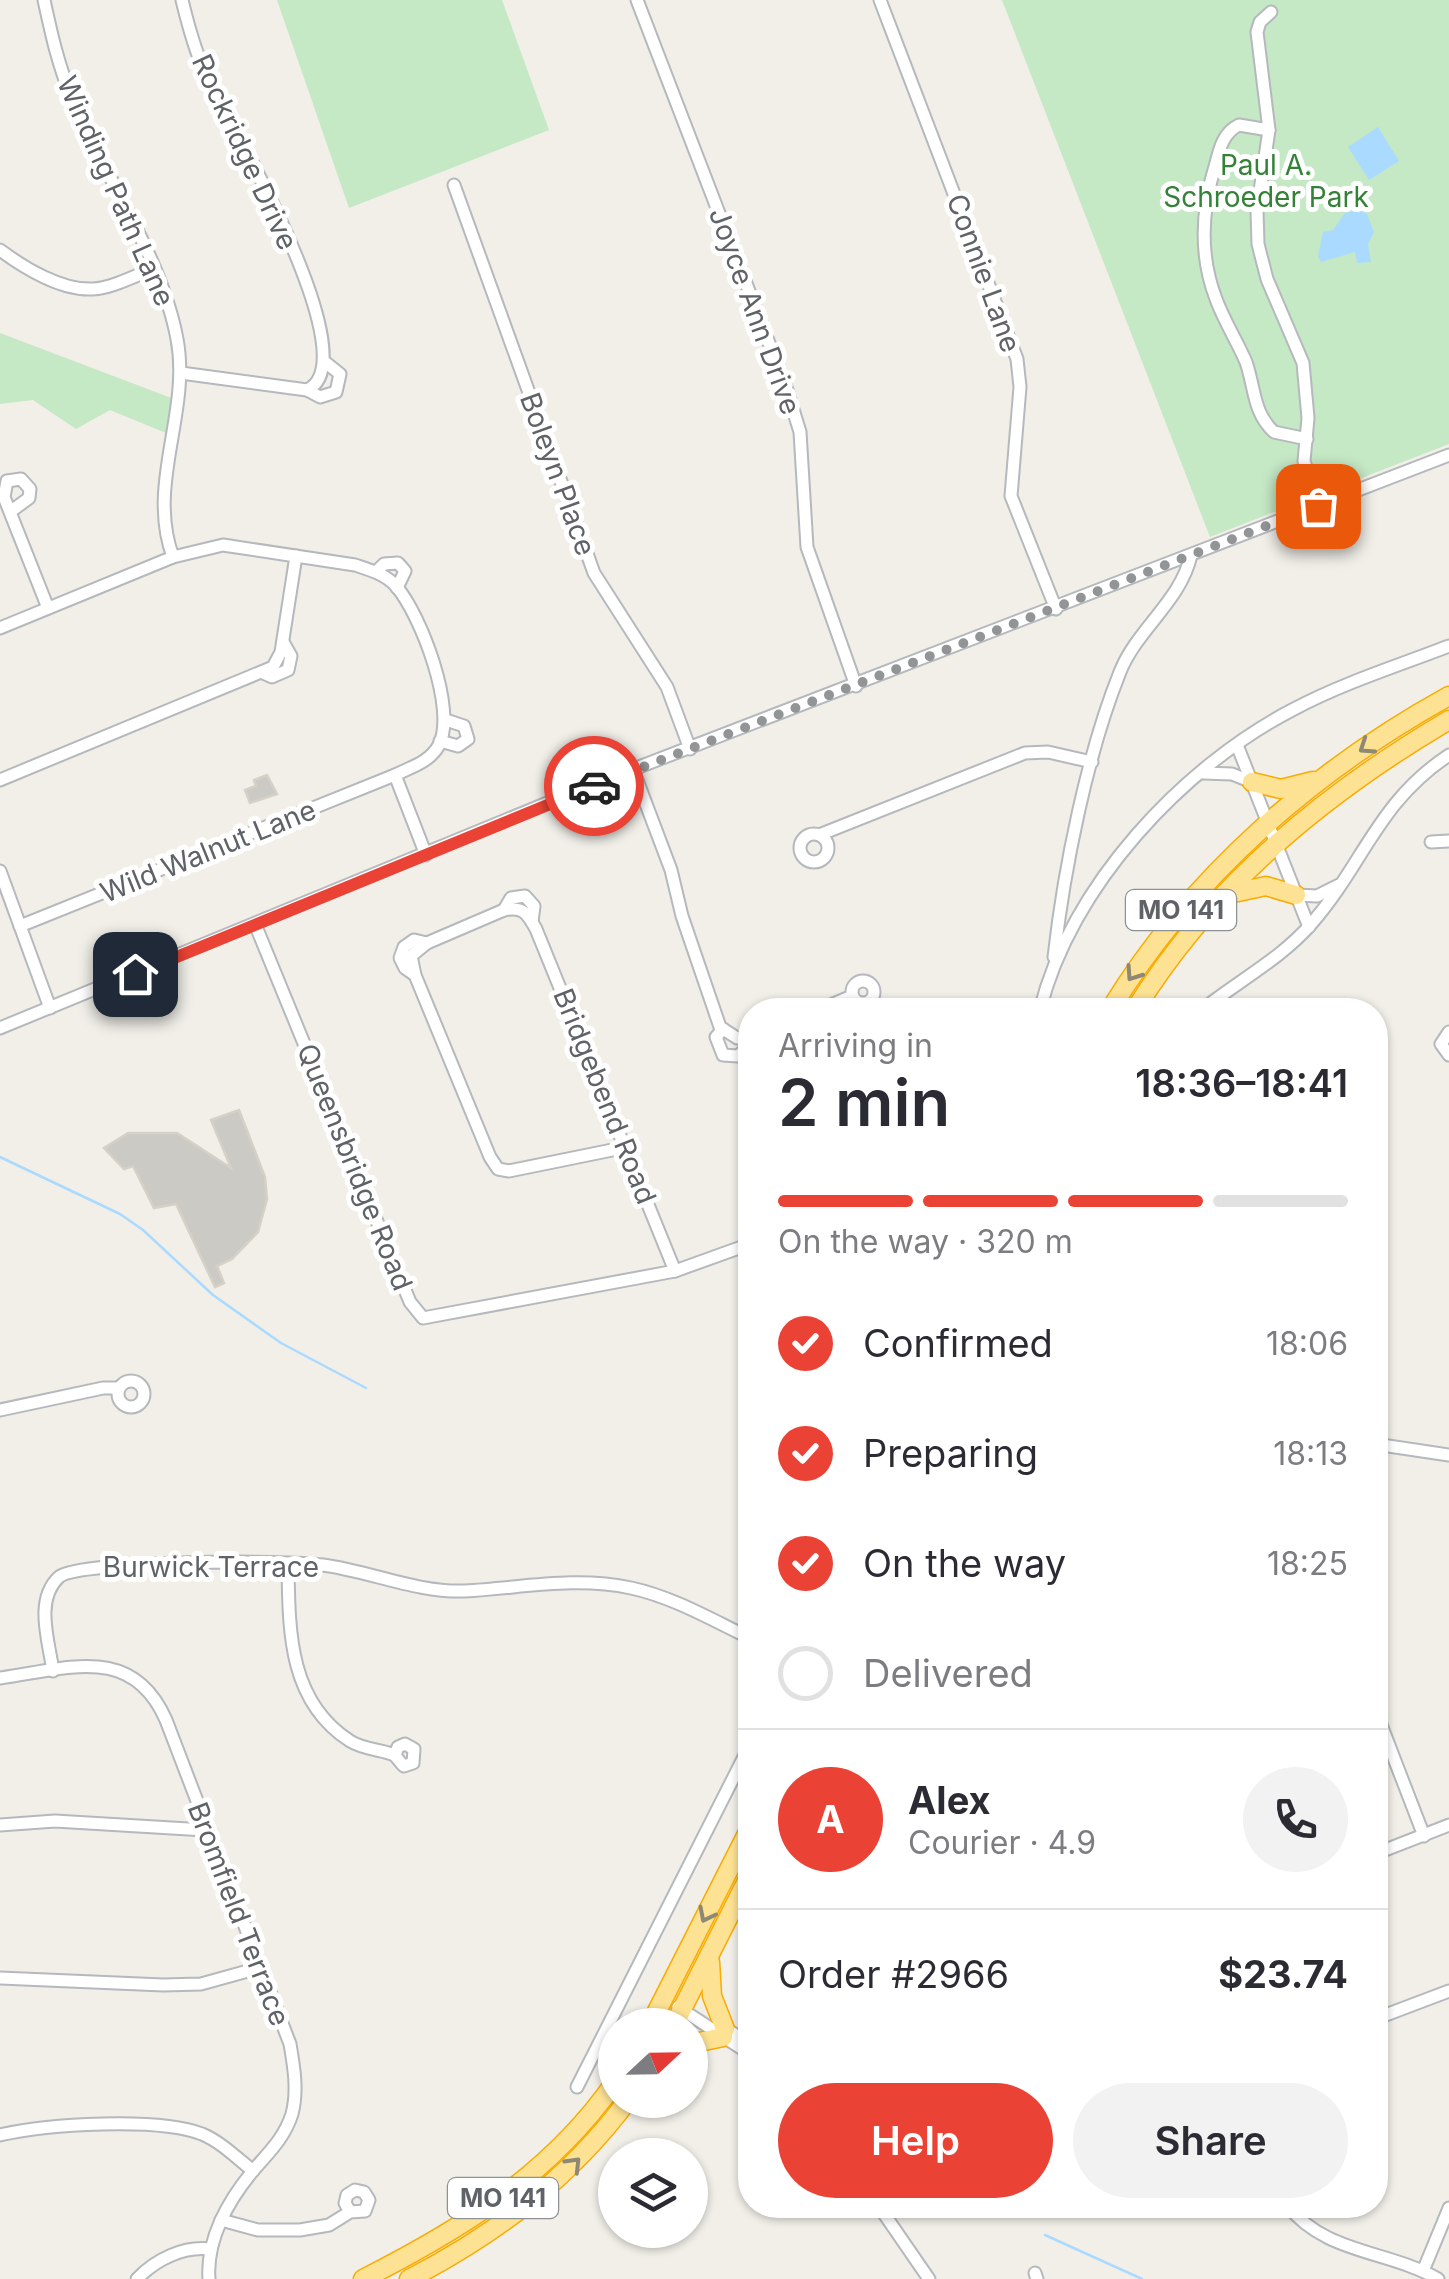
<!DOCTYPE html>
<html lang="en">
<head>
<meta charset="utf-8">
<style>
  body { margin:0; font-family:Inter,sans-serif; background:#f2f2f3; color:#2b2b33; height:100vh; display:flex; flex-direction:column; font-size:38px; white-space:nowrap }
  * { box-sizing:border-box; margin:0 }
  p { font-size:32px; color:#7c7c81 }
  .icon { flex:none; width:55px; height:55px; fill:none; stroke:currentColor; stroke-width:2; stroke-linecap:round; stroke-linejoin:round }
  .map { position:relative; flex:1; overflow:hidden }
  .drawer { position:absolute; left:738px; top:998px; width:650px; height:1220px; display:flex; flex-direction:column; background:#fff; border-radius:40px; box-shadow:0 2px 8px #0004 }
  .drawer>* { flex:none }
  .needle { width:65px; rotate:68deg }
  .fabs { position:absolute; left:598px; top:2008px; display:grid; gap:20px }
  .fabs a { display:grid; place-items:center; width:110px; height:110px; border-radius:50%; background:#fff; box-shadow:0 2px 8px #0004; font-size:50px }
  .pin { position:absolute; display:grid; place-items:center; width:85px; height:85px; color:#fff; margin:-42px; border-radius:20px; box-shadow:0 5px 15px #0006 }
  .courier { position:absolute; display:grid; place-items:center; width:100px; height:100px; margin:-50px; border:8px solid #ea4335; border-radius:50%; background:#fff; color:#222; box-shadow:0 2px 12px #0007 }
  .summary em { font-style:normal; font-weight:600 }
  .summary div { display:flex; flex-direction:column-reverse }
  .summary { display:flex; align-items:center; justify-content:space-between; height:170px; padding:0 40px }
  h1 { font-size:65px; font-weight:600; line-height:75px }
  .bar { display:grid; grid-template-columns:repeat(4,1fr); gap:15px 10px; align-content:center; height:120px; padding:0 40px }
  .bar i { height:12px; border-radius:8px; background:#e1e1e2 }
  .bar .current { background:#ea4335 }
  .bar p { grid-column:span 4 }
  .line { display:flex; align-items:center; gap:25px; padding:0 40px; border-top:2px solid #e1e1e2 }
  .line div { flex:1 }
  .round { display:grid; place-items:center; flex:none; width:105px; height:105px; border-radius:52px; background:#f2f2f3 }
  ol { padding:0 40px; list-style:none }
  li { display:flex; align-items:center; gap:30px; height:110px }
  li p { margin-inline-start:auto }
  li .icon { padding:10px; border-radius:50%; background:#ea4335; color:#fff; stroke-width:4 }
  li:last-child { color:#7c7c81 }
  li i { width:55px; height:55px; border:5px solid #e1e1e2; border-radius:50% }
  .cta { display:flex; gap:20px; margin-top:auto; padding:20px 40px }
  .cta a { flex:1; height:115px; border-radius:60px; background:#ea4335; color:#fff; font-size:40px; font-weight:600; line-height:115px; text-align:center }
  .cta a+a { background:#f2f2f3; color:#2b2b33 }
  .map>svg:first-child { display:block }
</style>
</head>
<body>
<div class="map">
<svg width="1449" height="2279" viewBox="0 0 1449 2279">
  <rect width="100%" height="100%" fill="#f1efe8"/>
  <g fill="#c5e8c5">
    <path d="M277,0h225l47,130 -200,78z"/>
    <path d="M1002,0h447v444l-239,93z"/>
    <path d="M0,333l174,66 -8,34 -56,-23 -34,19 -43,-29 -33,4z"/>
  </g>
  <g fill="#aadaff">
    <path d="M1378,127l21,34 -30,19 -21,-33z"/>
    <path d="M1360,210l7,4 7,18 -6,12 3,18 -14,1 -2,-11 -34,10 -3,-6 5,-24 10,-2 12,-17z"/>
  </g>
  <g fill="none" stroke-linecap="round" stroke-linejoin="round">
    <g stroke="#aadaff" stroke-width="2.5">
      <path d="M0,1157l120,57 23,16 70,65 68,48 85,45"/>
      <path d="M1045,2235l97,44"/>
    </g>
  </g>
  <g fill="#cccac5" stroke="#d6d1c6" stroke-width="2.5">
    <path d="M267,775l10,19 -27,9 -5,-13 11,-4 -2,-6z"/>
    <path d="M239,1110l26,67 2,22 -9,33 -26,27 -15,7 7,17 -9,4 -39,-83 -22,4 -21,-42 -9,3 -20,-21 24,-15h49l54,35 -20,-48z"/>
  </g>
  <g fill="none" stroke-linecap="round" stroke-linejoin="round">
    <defs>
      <g id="minor">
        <path d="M44,0c7,32 14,65 27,95 31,78 91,162 106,244 14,74 -31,145 -4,218l50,-12 132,20c15,5 30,9 41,21 25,29 61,124 43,159 -9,17 -28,22 -44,30l31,80"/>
        <path d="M637,0l150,390 13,42 7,115 49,139"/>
        <path d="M880,0l137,359 3,28 -9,109 45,113"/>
        <path d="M1271,12l-11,10 -3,10 12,98 -12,81 1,33 9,35 36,84 5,55 -4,43 14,45"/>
        <path d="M1269,130l-30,-5c-15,7 -19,22 -23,38 -14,44 -17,92 0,136 8,22 21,42 30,63 9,26 7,51 28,70l33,7"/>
        <path d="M454,185l140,388 73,114 23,62"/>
        <path d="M0,250c24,18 62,41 93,39 19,-1 41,-13 60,-20"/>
        <path d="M181,373l126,17c64,-29 -80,-272 -102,-317 -10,-23 -17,-48 -23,-73"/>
        <path d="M307,390l13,7 16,-5 4,-18 -15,-12"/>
        <path d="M10,512l19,-14 1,-9 -9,-10 -14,2 -3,16 44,111"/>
        <path d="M376,572l8,-8 14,-1 7,8 -8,17"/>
        <path d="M0,628l173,-71"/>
        <path d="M263,673l9,4 16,-7 3,-14 -8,-14"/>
        <path d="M440,741l18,5 10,-7 -4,-13 -18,-6"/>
        <path d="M1237,745l72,182"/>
        <path d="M634,772l37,98 11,46 38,111 17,11h13"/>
        <path d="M1203,773l29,1 20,8"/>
        <path d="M0,780l273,-113 8,-15 15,-96"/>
        <circle cx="814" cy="848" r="14"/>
        <path d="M819,835l206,-82 23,-1 44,10"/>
        <path d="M1431,842l18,-1"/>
        <path d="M0,871l50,137"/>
        <path d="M1296,895l21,1 22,-11"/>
        <path d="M504,910l7,-12 14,-2 9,10 -2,16"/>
        <path d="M255,924l155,378 13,16 252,-47 75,-27"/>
        <path d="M20,926l375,-151"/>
        <path d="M1054,957c10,-88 33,-203 66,-285 17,-43 61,-71 71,-117"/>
        <path d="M415,975l-10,-7 -5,-10 4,-11 10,-7 13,3"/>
        <circle cx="863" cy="992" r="11"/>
        <path d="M819,1010l33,-14"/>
        <path d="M1040,1010c30,-123 143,-244 254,-301 49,-26 103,-43 155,-63"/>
        <path d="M1202,1010c36,-29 79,-51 110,-87 52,-60 66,-121 137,-168"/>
        <path d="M0,1028l574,-236 875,-337"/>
        <path d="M723,1029l-7,8 7,18 15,1 12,-11"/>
        <path d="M1449,1032l-8,12 8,11"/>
        <path d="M627,1147l-118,24 -11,-2 -8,-12 -75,-182 -4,-19 16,-13 77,-33c19,-4 23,3 32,19l139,342"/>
        <circle cx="131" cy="1394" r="13"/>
        <path d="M0,1410l103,-22h16"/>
        <path d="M1375,1444l74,11"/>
        <path d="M288,1565c1,65 0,136 62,176 14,9 35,9 44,14 4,3 6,8 10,11l9,-3 1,-14 -9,-5 -7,3 -3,8"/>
        <path d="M53,1671c-4,-29 -19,-71 6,-94 19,-17 230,-17 264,-12 46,6 95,28 142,26 56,-3 110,-15 166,-3 42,9 81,32 119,50"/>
        <path d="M0,1678c67,-9 132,-35 166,42l124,324c4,23 8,47 2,70 -8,25 -24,39 -40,58 -24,29 -46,68 -43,107"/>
        <path d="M1375,1709l49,127"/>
        <path d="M0,1825l55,-4 150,9"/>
        <path d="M1375,1854l74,-29"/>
        <path d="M0,1978l163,7 38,-1 58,-16"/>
        <path d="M678,2007l72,47"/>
        <path d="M1375,2019l74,-28"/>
        <path d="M720,2025l30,19"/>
        <path d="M577,2087l173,-342"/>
        <path d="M0,2135c47,-11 158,-18 202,-1 19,8 35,24 51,37"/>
        <path d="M878,2205l51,74"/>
        <path d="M1287,2205c38,49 101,45 151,74"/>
        <path d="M221,2220l37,10h42l29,-5 21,-13 15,-1 4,-11 -5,-8 -9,-2 -8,5 -2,8 5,9"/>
        <path d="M1423,2271l26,-63"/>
        <path d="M1035,2273l2,6"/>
        <path d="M137,2279c19,-20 47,-33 73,-30"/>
      </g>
      <g id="highway">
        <path d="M1252,782l29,7 32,-8"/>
        <path d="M1224,895l42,-9 30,9"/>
        <path d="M1110,1010c81,-133 203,-239 339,-314"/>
        <path d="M1135,1010c75,-123 190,-217 314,-290"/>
        <path d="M710,1962l2,34 13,33"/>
        <path d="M650,2025l100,-197"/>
        <path d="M674,2025l76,-150"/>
        <path d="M690,2044l33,-7"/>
        <path d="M363,2279c99,-50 188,-105 252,-197"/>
        <path d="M409,2279c87,-45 160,-100 219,-179"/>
      </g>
    </defs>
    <use href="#minor" stroke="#b5b8bc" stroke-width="15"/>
    <use href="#highway" stroke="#f9ab00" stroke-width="21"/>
    <use href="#minor" stroke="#fff" stroke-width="11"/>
    <use href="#highway" stroke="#fde293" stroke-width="18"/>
  </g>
  <defs><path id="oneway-chevron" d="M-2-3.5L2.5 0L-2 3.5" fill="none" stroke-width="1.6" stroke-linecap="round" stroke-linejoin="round" transform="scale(2.5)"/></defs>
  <g stroke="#8e8975">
    <use href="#oneway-chevron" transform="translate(1366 747) rotate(146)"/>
    <use href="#oneway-chevron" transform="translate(1133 974) rotate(124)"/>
    <use href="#oneway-chevron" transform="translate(706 1915) rotate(117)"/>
    <use href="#oneway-chevron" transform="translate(574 2164) rotate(-46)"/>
  </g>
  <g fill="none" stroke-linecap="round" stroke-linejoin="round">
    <path stroke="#929495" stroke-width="10" stroke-dasharray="0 18" d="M594,786l724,-280"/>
    <path stroke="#ea4335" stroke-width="12" d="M135,974l459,-188"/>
  </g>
  <g text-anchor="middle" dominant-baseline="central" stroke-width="10" stroke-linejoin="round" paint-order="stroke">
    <g fill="#fff" stroke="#8f9295" stroke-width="2.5">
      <rect x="1126" y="890" width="110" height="40" rx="8"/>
      <rect x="448" y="2178" width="110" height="40" rx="8"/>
    </g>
    <g font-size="25" font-weight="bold" fill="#5f6368">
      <text x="1181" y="910">MO 141</text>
      <text x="503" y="2198">MO 141</text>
    </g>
    <g font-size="28" fill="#5f6368" stroke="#fff">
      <text transform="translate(245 152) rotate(65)">Rockridge Drive</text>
      <text transform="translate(116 191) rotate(66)">Winding Path Lane</text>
      <text transform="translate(984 273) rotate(70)">Connie Lane</text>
      <text transform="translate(755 311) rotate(70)">Joyce Ann Drive</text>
      <text transform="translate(558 474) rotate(70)">Boleyn Place</text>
      <text transform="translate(208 851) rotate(-22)">Wild Walnut Lane</text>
      <text transform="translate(605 1096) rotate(68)">Bridgebend Road</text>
      <text transform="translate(355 1167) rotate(68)">Queensbridge Road</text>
      <text x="211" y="1567">Burwick Terrace</text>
      <text transform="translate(239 1914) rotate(69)">Bromfield Terrace</text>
    </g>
    <g font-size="28" fill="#348238" stroke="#fff">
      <text x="1266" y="165">Paul A.<tspan x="1266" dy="32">Schroeder Park</tspan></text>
    </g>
  </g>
</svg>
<div class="fabs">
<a><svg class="needle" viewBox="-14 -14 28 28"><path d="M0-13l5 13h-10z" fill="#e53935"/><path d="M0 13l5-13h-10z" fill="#7c7c81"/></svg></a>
<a><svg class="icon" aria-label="layers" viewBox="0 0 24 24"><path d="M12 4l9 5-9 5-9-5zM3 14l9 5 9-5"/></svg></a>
</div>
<div class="pin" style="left:1318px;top:506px;background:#ea580c"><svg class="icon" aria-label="bag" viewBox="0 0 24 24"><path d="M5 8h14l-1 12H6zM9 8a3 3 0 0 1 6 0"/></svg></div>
<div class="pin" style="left:135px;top:974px;background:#1f2937"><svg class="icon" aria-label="home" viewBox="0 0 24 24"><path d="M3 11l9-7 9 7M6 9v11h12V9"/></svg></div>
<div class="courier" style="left:594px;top:786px"><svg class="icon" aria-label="car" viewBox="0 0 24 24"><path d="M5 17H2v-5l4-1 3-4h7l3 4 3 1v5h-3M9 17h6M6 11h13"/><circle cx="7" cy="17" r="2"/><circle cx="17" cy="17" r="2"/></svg></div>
<section class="drawer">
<div class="summary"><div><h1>2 min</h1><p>Arriving in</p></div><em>18:36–18:41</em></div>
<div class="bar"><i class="current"></i><i class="current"></i><i class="current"></i><i></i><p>On the way · 320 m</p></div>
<ol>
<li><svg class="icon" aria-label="check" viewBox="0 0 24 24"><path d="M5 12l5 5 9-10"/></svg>Confirmed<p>18:06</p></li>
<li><svg class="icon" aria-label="check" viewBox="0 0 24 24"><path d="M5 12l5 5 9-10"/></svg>Preparing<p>18:13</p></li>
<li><svg class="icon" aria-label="check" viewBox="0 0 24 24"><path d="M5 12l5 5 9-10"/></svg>On the way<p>18:25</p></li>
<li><i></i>Delivered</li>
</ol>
<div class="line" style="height:180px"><b class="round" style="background:#ea4335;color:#fff">A</b><div><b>Alex</b><p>Courier · 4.9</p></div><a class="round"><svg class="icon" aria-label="phone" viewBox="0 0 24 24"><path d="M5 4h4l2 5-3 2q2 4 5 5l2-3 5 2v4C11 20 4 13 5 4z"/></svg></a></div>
<div class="line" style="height:130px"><div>Order #2966</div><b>$23.74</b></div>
<div class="cta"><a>Help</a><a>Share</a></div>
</section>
</div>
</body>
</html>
